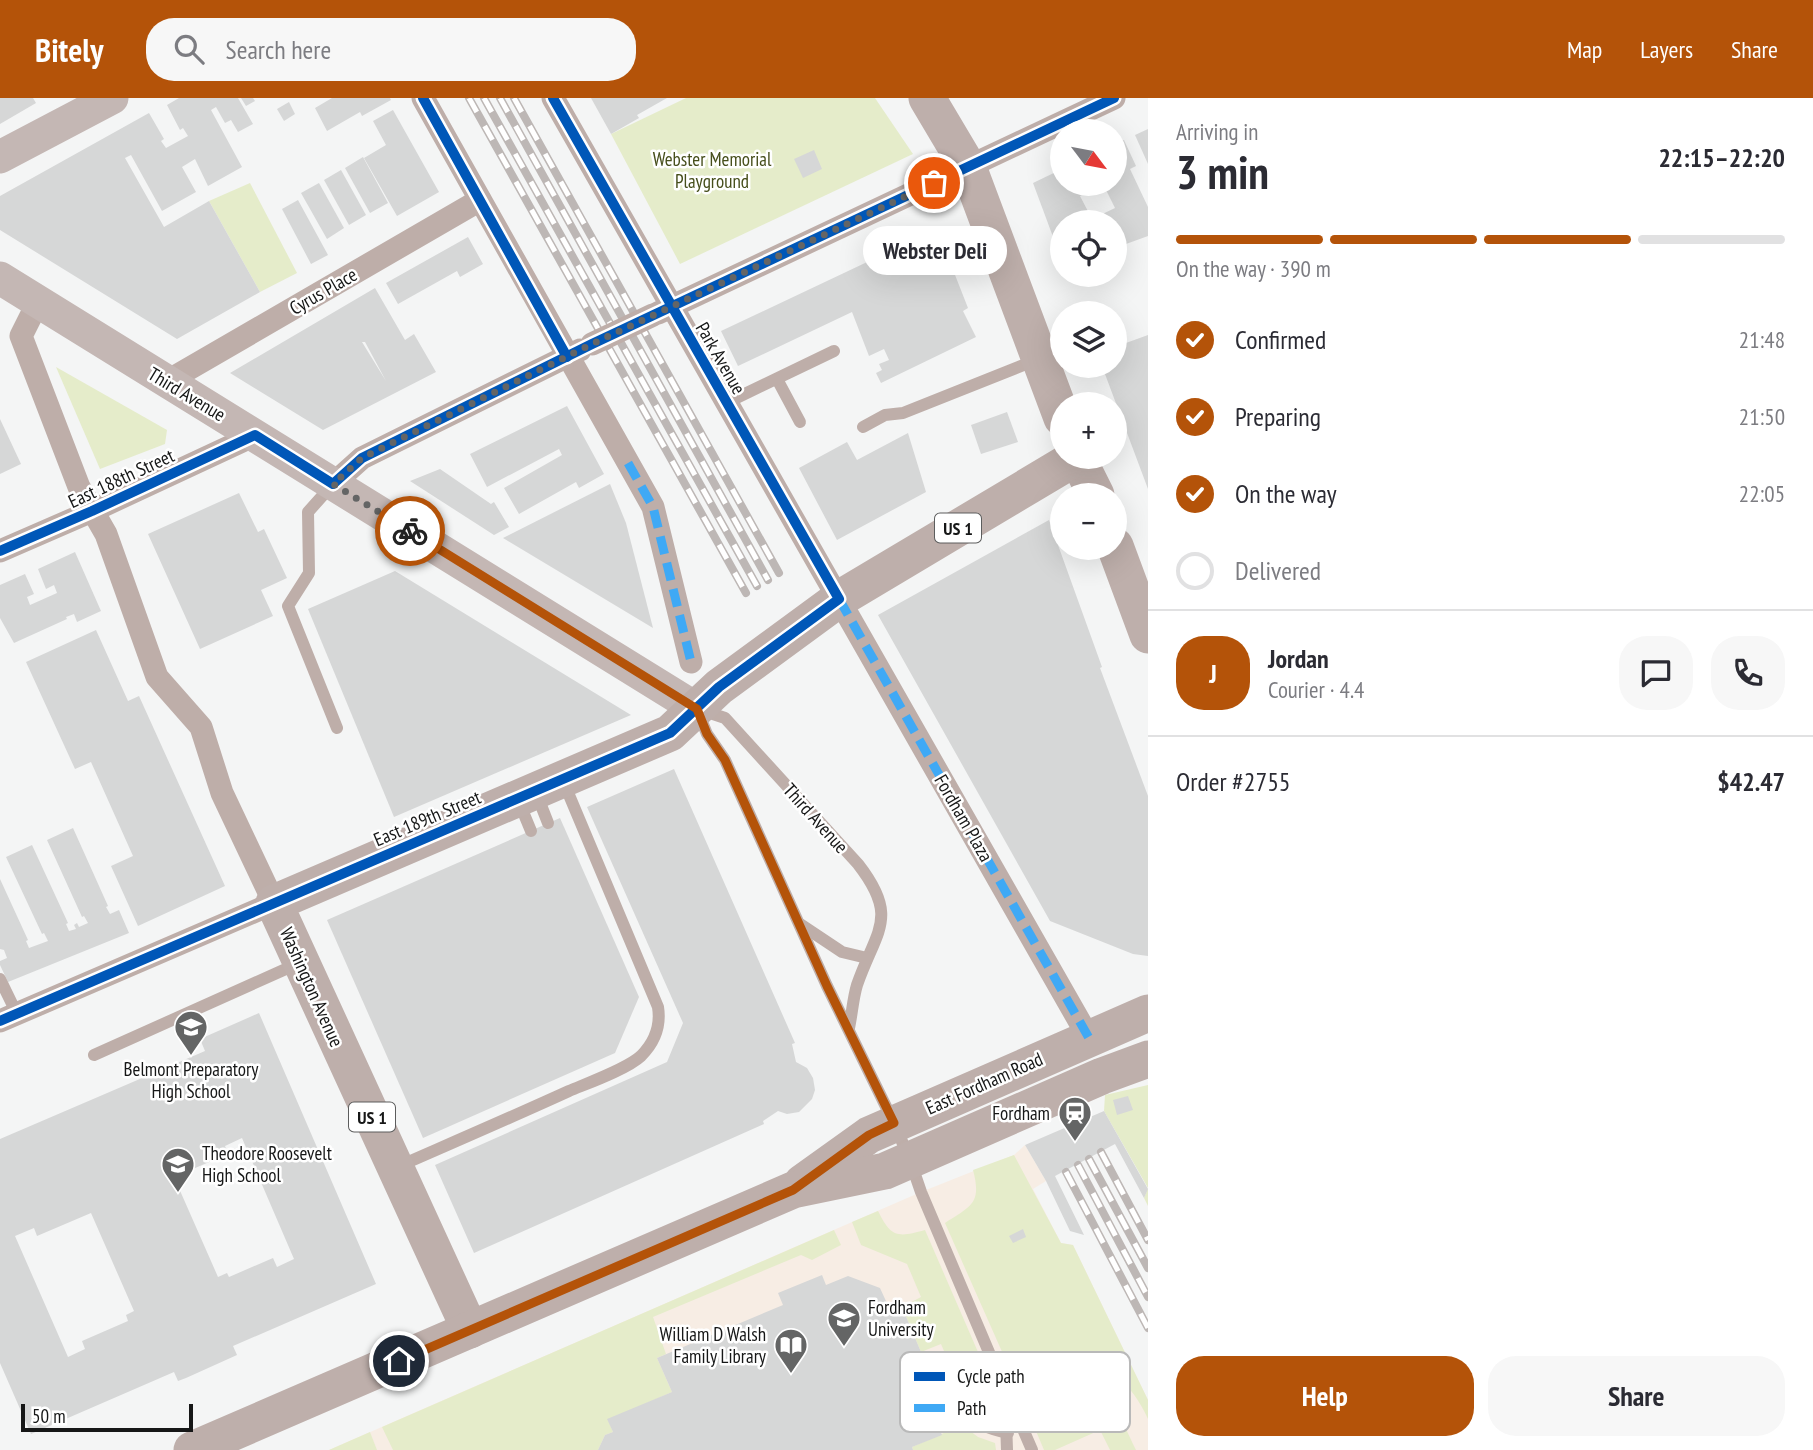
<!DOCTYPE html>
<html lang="en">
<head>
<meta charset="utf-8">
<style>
  body { margin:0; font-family:"PT Sans Narrow",sans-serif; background:#f7f7f7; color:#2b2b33; height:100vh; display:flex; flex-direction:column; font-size:26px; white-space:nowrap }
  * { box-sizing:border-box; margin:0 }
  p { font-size:23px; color:#7c7c81 }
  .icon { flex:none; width:38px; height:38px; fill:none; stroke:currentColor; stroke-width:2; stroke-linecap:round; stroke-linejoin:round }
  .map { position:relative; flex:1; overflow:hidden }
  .side { display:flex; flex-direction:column; background:#fff; width:665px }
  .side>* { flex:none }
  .needle { width:46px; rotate:122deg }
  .controls { position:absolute; left:1050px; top:21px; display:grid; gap:14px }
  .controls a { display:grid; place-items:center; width:77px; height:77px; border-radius:50%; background:#fff; box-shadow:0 7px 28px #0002; font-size:35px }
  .scale { position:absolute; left:21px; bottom:18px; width:172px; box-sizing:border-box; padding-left:7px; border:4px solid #161717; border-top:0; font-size:19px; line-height:24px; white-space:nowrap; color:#161717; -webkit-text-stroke:5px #fff; paint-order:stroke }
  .pin { position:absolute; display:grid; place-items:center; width:60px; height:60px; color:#fff; margin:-30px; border:4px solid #fff; border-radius:50%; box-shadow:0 2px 7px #0007 }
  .courier { position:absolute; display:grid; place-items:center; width:70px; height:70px; margin:-35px; border:5px solid #b45309; border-radius:50%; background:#fff; color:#222; box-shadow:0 2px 9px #0007 }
  .bubble { position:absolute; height:49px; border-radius:24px; background:#fff; box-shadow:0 7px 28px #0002; font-size:23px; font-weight:700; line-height:49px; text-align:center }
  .headline em { font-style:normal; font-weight:700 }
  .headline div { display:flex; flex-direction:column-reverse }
  .headline { display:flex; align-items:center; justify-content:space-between; height:119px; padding:0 28px }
  h1 { font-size:46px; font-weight:700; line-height:52px }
  .bar { display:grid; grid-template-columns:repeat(4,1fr); gap:10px 7px; align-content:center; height:84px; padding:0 28px }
  .bar i { height:9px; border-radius:5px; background:#e1e1e2 }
  .bar .active { background:#b45309 }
  .bar p { grid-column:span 4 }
  .line { display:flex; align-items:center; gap:18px; padding:0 28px; border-top:2px solid #e1e1e2 }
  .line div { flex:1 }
  .round { display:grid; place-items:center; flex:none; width:74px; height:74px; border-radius:28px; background:#f7f7f7 }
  ol { padding:0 28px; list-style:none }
  li { display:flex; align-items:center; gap:21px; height:77px }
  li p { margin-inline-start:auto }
  li .icon { padding:7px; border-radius:50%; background:#b45309; color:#fff; stroke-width:4 }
  li:last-child { color:#7c7c81 }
  li i { width:38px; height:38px; border:4px solid #e1e1e2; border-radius:50% }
  .button { display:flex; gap:14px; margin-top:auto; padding:14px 28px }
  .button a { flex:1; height:80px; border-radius:28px; background:#b45309; color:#fff; font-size:28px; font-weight:700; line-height:80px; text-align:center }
  .button a+a { background:#f7f7f7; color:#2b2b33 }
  header { display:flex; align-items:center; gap:42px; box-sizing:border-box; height:98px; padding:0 35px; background:#b45309; color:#fff }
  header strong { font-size:33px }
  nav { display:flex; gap:38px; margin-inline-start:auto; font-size:24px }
  .search { width:490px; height:63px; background:#f7f7f7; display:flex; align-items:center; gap:18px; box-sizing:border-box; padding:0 24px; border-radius:28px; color:#7c7c81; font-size:26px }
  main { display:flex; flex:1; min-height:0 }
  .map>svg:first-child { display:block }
</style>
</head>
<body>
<header>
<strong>Bitely</strong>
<div class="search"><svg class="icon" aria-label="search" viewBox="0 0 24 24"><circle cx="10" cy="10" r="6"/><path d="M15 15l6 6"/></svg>Search here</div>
<nav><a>Map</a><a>Layers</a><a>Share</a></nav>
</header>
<main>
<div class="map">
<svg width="1148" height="1352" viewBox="0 0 1148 1352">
  <rect width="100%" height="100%" fill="#f4f5f5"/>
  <path fill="#f7ede4" d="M1025,1047l21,36 -13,8 28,54 12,2 75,155v50h-819l592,-258 93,-37z"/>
  <g fill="#e5ecca">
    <path d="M686,0h189l38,56 -233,110 -69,-130z"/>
    <path d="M250,85l47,90 -37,19 -51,-91z"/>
    <path d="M56,269l111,63 -2,14 -65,25z"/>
    <path d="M1148,987v121l-4,-8 4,-10 -44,-77 1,-16z"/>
    <path d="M1014,1057l47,88 12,2 75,155v19c-16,-37 -51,-69 -94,-62 -15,3 -35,18 -47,6l-62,-140c26,-17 37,-19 28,-53z"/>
    <path d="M878,1113c13,26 19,27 47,19l66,152 5,38c-13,0 -22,-7 -30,-18l-25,-58 -20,8 -19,-45 19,-10 -14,-33 -46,-19 -9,-23z"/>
    <path d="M834,1132l7,15 -29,15 -11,-5 -148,62 13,37 -9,4 15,34 -64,28 5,12 -8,3 -7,15h-205l-11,-23z"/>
    <path d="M1072,1286c40,8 48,33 64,66h-26l-10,-20 -45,20h-11l-19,-45 22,-16z"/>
    <path d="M962,1327l16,12 17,6 1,7h-83l-1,-3z"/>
    <path d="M370,1334l7,18h-48z"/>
  </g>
  <g fill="#d6d7d7" fill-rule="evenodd">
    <path d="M0,0h33l3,5 -36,21z"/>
    <path d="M179,0h59l15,26 -15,8 -7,-12 -6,3 -9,-16 -5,3 31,57 -34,19 -13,-27 -13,8 14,25 -34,19 -31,-56 -6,3 39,69 45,-26 51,91 -83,47 -177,-109v-34l149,-83 15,26 -3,2 5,7 22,-12 -5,-8 -3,2 -13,-25z"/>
    <path d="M241,0h12l2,3 -9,5z"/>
    <path d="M332,0h58l1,2 -29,16 -2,-4 -33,19 -12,-23z"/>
    <path d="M591,0h76l-30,17 2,3 -28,16z"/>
    <path d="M289,4l6,12 -11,7 -7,-12z"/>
    <path d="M393,12l46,82 -42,24 -33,-58 22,-13 -13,-24z"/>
    <path d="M1148,31v35l-13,-29z"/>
    <path d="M1124,42l12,26 -6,3 18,38v29l-33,12v-26h-53v39l-29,-78 29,-14v15h18l4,10 -4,2 12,23 23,-11 -12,-24h12v-40z"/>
    <path d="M814,52l8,19 -19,9 -9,-19z"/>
    <path d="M363,59l25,46 -18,10 -25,-45z"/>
    <path d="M341,72l25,45 -17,10 -25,-45z"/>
    <path d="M319,85l25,45 -17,11 -26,-46z"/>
    <path d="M298,102l30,55 -17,9 -29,-55z"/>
    <path d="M937,131l31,79 -5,3 13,26 -95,46 -5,-10 6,-3 -3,-6 10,-4 -5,-11 -15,7 -17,-44 -114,54 -17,-35z"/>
    <path d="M468,139l15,27 -23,13 -3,-6 -59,33 -12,-21z"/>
    <path d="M375,190l30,52 9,-6 22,38 -113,58 -93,-57zM362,244h3l21,39z"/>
    <path d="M1148,237v154l-46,-123h13v-19z"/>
    <path d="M567,308l37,68 -25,14 -3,-6 -57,32 -15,-26 58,-33 -3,-6 -72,38 -17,-33z"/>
    <path d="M1007,314l11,30 -37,12 -10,-29z"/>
    <path d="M0,321l21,45 -21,10z"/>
    <path d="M908,335l18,59 -89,48 -38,-72 48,-26 10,18z"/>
    <path d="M440,371l51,35 3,-2 15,25 -15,8 -84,-54z"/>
    <path d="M610,386l16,39 27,105 -150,-90z"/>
    <path d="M239,395l19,39 6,-3 23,49 -26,12 12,26 -73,33 -52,-115z"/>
    <path d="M1049,422l53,147 -2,1 48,128v160l-15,-2 -83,-33 -172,-306z"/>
    <path d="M75,454l26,59 -24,11 -3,-8 -8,3 1,2 -53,24 -14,-25v-33l25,-11 9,20 -7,3 3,8 27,-12 -3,-8 -8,4 -8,-20z"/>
    <path d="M395,473l236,144 -237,102 -86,-208z"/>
    <path d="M96,532l32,71 11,-5 86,190 -87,40 -27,-60 22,-10 -42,-94 -16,7 -49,-107z"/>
    <path d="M674,671l121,274 -3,1 4,18 11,6 6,10 2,12 -3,9 -13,13 -12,2 -9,-3 -15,10 1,3 -290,129 -39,-88 232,-103 16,-39 -96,-216z"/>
    <path d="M560,720l79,179 -24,56 -192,85 -96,-218z"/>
    <path d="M73,730l35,78 -2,1 4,7 9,-4 10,23 -121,49 -8,-17v-4l7,-3 -3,-8 -4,-1v-70l28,61 -2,1 3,7 19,-7 -4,-8 -2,1 -36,-77 26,-12 36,78 -2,1 3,7 7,-2 -2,-4 3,-2 2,4 9,-4 -4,-7 -2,1 -35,-77z"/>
    <path d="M259,915l117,271 -143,62 4,9 -51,23 -8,3 -4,-9 -143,62 -31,-71v-224l205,-88 -5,-12zM242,1040l52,121 -17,8 -4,-9 -44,19 -2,-4 -9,4 -44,-100 54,-23 -3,-8zM91,1115l43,98 -8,4 2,6 -46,20 3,8 -17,8 -53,-121 19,-8 3,8z"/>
    <path d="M1128,998l5,14 -16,5 -4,-15z"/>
    <path d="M1104,1013l44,78 -4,9 -29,-54 -60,32 29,59 -14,-4 -24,-50 -21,-36z"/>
    <path d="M1023,1131l3,8 -13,6 -4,-7z"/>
    <path d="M822,1177l4,10 22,-9 32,12 11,24 11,-5 19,45 -12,5 33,78 -30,12 1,3h-315l7,-15 8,-3 -6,-13 65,-27 -15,-34 126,-53 -5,-12z"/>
  </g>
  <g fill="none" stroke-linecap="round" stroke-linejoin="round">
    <g stroke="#beaea9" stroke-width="12">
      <path d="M777,281l23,43"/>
      <path d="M726,305l108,-52"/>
      <path d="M863,329l22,-12 18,-2 133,-53"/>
      <path d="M333,386l-25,28 1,61 -21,33 49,122"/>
      <path d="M701,612l24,8 133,146c42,54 18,66 -1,121 -4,13 -5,29 -8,43"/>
      <path d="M698,614l9,22 18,26 102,226 67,137 16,37 11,32 84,198 2,60"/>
      <path d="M537,697l11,28"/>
      <path d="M519,704l12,29"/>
      <path d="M800,826l42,28 25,6"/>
      <path d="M0,881l17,35"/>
      <path d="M94,957l203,-91"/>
      <path d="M397,1069c57,-25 115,-50 172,-76 19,-8 58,-22 72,-35 14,-14 20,-30 17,-49l-94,-224"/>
      <path d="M936,1259c20,46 17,64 72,76"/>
      <path d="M1010,1301l22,51"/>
    </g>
    <g stroke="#beaea9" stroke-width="23">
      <path d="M423,0l230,409 38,155"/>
      <path d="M553,0l536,940"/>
      <path d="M658,215l456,-215"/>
      <path d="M166,284l314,-182"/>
      <path d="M333,386l29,-26 218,-108"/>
      <path d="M0,453l92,-40 163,-76"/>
      <path d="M0,923l274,-118 -52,-110 -21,-66 -44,-50 -51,-143 -27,-47 -58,-151 17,-34"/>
    </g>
    <g stroke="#c4b7b4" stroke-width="33">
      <path d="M0,59l112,-59"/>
      <path d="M0,180l697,431"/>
    </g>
    <g stroke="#beafab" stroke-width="37">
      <path d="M927,0l41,69 94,251"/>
      <path d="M1077,359l19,38"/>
      <path d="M1115,448l33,89"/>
      <path d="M802,1085l67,-48 279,-122"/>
      <path d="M470,1232l-196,-427 396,-170 49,-46 120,-88 238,-142"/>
      <path d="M192,1352l601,-260 92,-19 217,-95 46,-17"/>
    </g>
    <defs>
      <g id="rail">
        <path d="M469,0l277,495"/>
        <path d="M484,0l273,488"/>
        <path d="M500,0l268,482"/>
        <path d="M514,0l265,475"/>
        <path d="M1101,1054l47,88"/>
        <path d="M1089,1061l59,109"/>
        <path d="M1078,1067l70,132"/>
        <path d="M1066,1074l82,156"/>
      </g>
    </defs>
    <use href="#rail" stroke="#bdb7b5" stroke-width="8"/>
    <use href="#rail" stroke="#fff" stroke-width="5" stroke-dasharray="16" stroke-linecap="butt"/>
    <path stroke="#beaea9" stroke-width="23" d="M592,246l61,-29"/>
    <g stroke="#3fa9f5" stroke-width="9" stroke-dasharray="18 9" stroke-linecap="butt">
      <path d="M628,365l25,44 38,155"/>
      <path d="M839,501l250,439"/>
    </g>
    <defs>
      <g id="cycleway">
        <path d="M423,0l144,259"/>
        <path d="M0,453l92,-40 163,-76 78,49 29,-26 230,-114 522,-246"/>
        <path d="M0,923l670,-288 49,-46 120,-88 -286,-501"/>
      </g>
    </defs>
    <use href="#cycleway" stroke="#fff" stroke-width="15"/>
    <use href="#cycleway" stroke="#0057b8" stroke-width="10"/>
  </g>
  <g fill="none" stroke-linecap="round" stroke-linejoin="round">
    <path stroke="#646565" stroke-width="7" stroke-dasharray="0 12.6" d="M410,433l-77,-47 29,-26 230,-114 342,-161"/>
    <path stroke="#b45309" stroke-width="9" d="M399,1263l394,-171 76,-55 25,-12 -67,-137 -102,-226 -18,-26 -10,-25 -287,-178"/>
  </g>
  <defs>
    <symbol id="school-pin" viewBox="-11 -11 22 30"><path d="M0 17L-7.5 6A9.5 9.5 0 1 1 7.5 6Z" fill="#646565" stroke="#fff"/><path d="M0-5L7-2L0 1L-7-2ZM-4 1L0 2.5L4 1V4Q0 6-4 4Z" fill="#fff"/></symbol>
    <symbol id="station-pin" viewBox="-11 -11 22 30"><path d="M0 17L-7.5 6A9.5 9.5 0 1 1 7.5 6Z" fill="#646565" stroke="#fff"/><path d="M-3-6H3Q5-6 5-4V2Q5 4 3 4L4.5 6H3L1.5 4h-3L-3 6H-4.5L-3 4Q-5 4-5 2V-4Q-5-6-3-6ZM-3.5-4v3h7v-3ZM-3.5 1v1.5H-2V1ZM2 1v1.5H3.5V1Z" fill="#fff"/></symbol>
    <symbol id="university-pin" viewBox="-11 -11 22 30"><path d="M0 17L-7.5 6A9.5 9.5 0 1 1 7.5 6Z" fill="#646565" stroke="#fff"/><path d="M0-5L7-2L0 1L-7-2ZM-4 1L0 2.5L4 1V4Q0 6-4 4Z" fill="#fff"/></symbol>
    <symbol id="library-pin" viewBox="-11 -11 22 30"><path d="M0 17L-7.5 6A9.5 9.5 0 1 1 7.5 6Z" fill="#646565" stroke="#fff"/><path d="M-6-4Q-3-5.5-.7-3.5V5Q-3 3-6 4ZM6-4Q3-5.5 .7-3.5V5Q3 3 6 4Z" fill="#fff"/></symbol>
  </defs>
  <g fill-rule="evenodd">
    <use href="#school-pin" x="172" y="910" width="38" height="52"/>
    <use href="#station-pin" x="1056" y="996" width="38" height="52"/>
    <use href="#school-pin" x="159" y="1047" width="38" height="52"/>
    <use href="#university-pin" x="825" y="1201" width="38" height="52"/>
    <use href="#library-pin" x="772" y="1228" width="38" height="52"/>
  </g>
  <g text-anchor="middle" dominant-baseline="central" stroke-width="5" stroke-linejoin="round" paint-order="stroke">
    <g fill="#fff" stroke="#5c5d5d" stroke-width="2">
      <rect x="935" y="415.5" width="46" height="29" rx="5"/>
      <rect x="349" y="1004.5" width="46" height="29" rx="5"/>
    </g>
    <g font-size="18" font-weight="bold" fill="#161717">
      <text x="958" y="430">US 1</text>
      <text x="372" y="1019">US 1</text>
    </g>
    <g font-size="19" fill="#464e1b" stroke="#fff">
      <text x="712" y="61">Webster Memorial<tspan x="712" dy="22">Playground</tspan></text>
    </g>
    <g font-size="19" fill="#161717" stroke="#fff">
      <text transform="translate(323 193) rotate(-30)">Cyrus Place</text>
      <text transform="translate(721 260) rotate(60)">Park Avenue</text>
      <text transform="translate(187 296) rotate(31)">Third Avenue</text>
      <text transform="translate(121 380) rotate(-25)">East 188th Street</text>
      <text transform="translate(427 720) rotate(-23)">East 189th Street</text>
      <text transform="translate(816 720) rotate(48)">Third Avenue</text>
      <text transform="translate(964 720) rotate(60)">Fordham Plaza</text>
      <text transform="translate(312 889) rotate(66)">Washington Avenue</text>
      <text transform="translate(984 985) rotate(-24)">East Fordham Road</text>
    </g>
    <g font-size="19" fill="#161717" stroke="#fff" text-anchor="end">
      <text x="191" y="971" text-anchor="middle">Belmont Preparatory<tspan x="191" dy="22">High School</tspan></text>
      <text x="1050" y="1015">Fordham</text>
      <text x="202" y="1055" text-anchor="start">Theodore Roosevelt<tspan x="202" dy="22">High School</tspan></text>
      <text x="868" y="1209" text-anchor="start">Fordham<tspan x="868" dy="22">University</tspan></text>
      <text x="766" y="1236">William D Walsh<tspan x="766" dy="22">Family Library</tspan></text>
    </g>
  </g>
  <rect x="900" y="1254" width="230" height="80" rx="10" fill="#fff" stroke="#b9b9b9" stroke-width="2"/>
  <rect x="914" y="1274" width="31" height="9" fill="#0057b8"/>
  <rect x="914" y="1306" width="31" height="8" fill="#3fa9f5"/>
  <g font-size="19" fill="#161717">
    <text x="957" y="1285">Cycle path</text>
    <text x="957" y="1317">Path</text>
  </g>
</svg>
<div class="controls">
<a><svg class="needle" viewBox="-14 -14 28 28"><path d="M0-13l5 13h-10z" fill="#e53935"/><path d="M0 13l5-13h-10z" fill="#7c7c81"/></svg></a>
<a><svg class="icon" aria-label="locate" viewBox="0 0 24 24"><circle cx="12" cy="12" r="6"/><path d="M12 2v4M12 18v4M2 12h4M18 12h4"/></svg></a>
<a><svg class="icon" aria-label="layers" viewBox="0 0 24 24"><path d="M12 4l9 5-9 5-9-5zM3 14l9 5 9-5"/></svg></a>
<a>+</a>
<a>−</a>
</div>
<div class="scale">50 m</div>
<div class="pin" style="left:934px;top:85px;background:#ea580c"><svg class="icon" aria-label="bag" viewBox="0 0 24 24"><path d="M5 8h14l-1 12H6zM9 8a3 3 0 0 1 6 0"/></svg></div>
<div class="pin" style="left:399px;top:1263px;background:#1f2937"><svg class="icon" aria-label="home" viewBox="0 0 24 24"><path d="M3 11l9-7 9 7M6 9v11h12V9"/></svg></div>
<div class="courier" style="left:410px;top:433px"><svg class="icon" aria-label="bike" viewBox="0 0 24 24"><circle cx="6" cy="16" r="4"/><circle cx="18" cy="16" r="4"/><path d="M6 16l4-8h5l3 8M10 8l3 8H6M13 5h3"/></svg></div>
<div class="bubble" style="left:863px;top:128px;width:144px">Webster Deli</div>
</div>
<section class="side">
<div class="headline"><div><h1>3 min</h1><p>Arriving in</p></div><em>22:15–22:20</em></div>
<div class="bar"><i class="active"></i><i class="active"></i><i class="active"></i><i></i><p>On the way · 390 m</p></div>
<ol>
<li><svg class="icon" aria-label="check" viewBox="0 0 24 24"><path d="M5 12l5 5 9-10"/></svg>Confirmed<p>21:48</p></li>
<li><svg class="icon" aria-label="check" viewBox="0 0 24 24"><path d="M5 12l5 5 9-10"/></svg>Preparing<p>21:50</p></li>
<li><svg class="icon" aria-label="check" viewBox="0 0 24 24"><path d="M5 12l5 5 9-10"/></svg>On the way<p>22:05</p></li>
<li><i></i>Delivered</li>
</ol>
<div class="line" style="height:126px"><b class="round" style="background:#b45309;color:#fff">J</b><div><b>Jordan</b><p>Courier · 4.4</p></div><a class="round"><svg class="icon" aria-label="chat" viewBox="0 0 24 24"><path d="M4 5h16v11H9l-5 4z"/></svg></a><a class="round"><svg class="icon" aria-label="phone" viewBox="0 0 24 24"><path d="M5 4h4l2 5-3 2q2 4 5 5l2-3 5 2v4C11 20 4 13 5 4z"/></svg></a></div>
<div class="line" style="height:91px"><div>Order #2755</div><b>$42.47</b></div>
<div class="button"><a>Help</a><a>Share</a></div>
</section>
</main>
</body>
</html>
